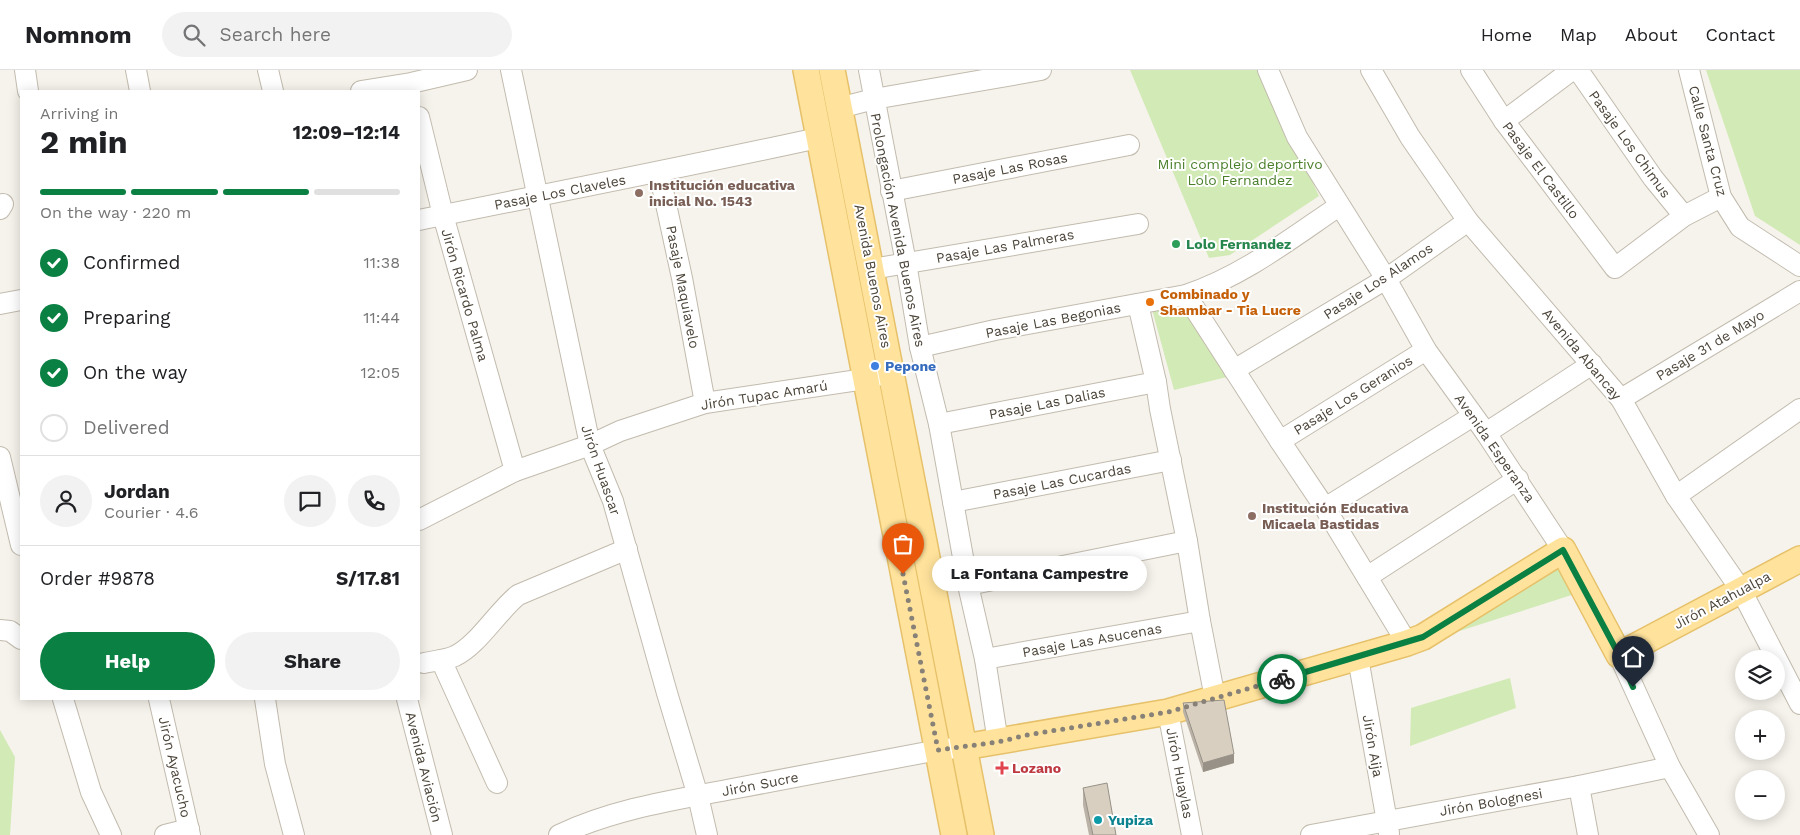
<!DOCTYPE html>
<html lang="en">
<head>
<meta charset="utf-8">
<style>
  body { margin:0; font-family:"Work Sans",sans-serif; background:#f2f2f2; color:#202124; height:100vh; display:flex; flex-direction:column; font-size:19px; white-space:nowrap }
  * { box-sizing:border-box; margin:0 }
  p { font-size:16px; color:#757577 }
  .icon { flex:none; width:28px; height:28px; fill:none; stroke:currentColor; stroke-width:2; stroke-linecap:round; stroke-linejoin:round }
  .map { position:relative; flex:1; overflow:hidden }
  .panel { position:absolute; left:20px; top:20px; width:400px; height:610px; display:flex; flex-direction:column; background:#fff; border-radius:0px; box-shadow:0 2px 12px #0003 }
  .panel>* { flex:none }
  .tools { position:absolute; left:1735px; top:580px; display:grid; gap:10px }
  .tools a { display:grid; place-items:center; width:50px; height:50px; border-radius:50%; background:#fff; box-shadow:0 2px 12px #0003; font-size:25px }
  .pin { position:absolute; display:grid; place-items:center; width:42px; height:42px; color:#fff; margin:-51px -21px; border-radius:50% 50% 50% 0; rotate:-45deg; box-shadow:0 0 5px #0007 }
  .pin .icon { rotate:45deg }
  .courier { position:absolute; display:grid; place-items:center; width:50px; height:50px; margin:-25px; border:4px solid #0b8043; border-radius:50%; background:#fff; color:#222; box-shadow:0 1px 6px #0007 }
  .bubble { position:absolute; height:35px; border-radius:18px; background:#fff; box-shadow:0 2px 12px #0003; font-size:16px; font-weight:700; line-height:35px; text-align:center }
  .headline em { font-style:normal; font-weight:700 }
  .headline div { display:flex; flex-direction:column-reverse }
  .headline { display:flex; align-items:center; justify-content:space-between; height:85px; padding:0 20px }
  h1 { font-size:32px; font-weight:700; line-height:38px }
  .bar { display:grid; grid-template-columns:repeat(4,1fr); gap:8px 5px; align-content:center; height:60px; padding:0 20px }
  .bar i { height:6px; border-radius:4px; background:#e0e0e0 }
  .bar .selected { background:#0b8043 }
  .bar p { grid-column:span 4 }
  .line { display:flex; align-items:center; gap:12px; padding:0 20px; border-top:1px solid #e0e0e0 }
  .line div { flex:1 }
  .round { display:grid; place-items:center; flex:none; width:52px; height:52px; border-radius:26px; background:#f2f2f2 }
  ol { padding:0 20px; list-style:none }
  li { display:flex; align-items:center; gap:15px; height:55px }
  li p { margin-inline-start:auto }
  li .icon { padding:5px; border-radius:50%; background:#0b8043; color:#fff; stroke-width:4 }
  li:last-child { color:#757577 }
  li i { width:28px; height:28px; border:2px solid #e0e0e0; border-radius:50% }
  .primary-button { display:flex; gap:10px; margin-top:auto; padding:10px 20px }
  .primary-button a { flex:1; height:58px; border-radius:30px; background:#0b8043; color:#fff; font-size:20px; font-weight:700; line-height:58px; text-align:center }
  .primary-button a+a { background:#f2f2f2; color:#202124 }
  header { display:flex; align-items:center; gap:30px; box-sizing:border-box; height:70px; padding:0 25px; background:#fff; border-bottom:1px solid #e0e0e0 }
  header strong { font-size:24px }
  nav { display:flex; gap:28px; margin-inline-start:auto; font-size:18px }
  .search { width:350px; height:45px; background:#f2f2f2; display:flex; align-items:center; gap:12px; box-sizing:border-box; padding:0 18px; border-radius:28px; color:#757577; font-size:19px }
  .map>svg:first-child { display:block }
</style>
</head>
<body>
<header>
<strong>Nomnom</strong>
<div class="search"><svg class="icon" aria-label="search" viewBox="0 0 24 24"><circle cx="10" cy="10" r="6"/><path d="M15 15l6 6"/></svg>Search here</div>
<nav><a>Home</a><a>Map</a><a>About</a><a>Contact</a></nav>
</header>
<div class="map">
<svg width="1800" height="765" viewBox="0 0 1800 765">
  <rect width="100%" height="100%" fill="#f6f3ec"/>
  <g fill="#d2eab5">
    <path d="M1130,0h131l58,126 -89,59 -21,3z"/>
    <path d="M1706,0h94v175l-45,-29z"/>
    <path d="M1178,230l53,76 -57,14 -24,-88z"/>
    <path d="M1563,487l18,35 -134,43z"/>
    <path d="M1510,608l6,30 -106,38 1,-38z"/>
    <path d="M0,660l15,27 -5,78h-10z"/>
  </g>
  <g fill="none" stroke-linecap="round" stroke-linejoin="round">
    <defs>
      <g id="minor">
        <path d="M25,0l3,21"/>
        <path d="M136,0l4,21"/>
        <path d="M268,0l5,21"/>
        <path d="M511,0l79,375 23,56 54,192 31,103 9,39"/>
        <path d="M869,0l37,193 14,84 19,77 29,161 17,74 13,83"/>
        <path d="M1268,0l29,67 89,142 40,71 60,83 77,117"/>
        <path d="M1371,0l39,67 58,84 153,178 55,97 65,94 59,114"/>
        <path d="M1471,0l33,51 111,147 69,-52 37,-19"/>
        <path d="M1578,0l75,108 31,38"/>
        <path d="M1689,0l32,127 19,30 60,39"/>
        <path d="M361,21l50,-8 56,-13"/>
        <path d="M839,38l35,-9 167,-29"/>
        <path d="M419,47l24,98 72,256"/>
        <path d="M1504,51l68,-51"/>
        <path d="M659,102l23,106 23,125"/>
        <path d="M891,121l238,-46"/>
        <path d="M0,139l3,-5"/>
        <path d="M419,150c133,-27 266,-53 399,-82"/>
        <path d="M872,199l266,-45"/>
        <path d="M1186,225l94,146 45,67 82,135"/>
        <path d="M0,234l21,-4"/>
        <path d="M1138,234l18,78 4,27 27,132 13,80 15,77"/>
        <path d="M920,277l75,-17 191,-35c57,-19 104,-56 153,-89"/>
        <path d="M1234,300l152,-91 82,-58"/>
        <path d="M1621,329l179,-108"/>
        <path d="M939,354l217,-42"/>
        <path d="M1486,363l106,-69"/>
        <path d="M1280,371l146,-91"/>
        <path d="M0,387l21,88"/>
        <path d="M1676,426l124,-87"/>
        <path d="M953,432l218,-42"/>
        <path d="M1325,438l148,-92"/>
        <path d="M419,450l96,-49 75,-26 30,-14 85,-28 160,-24 15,-4"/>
        <path d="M1367,507l151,-98"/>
        <path d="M968,515l219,-44"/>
        <path d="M0,560l10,1 11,8"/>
        <path d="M1619,585l51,112 39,68"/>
        <path d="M1358,588l31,175"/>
        <path d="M985,589l215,-38"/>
        <path d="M441,590l56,123"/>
        <path d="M424,593c10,-2 22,-3 31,-7 23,-11 42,-44 63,-61l109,-46"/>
        <path d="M63,629l28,93 20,43"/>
        <path d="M159,629l31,136"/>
        <path d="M265,629l10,65 19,71"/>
        <path d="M407,629l35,136"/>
        <path d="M1168,642l24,123"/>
        <path d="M1579,716l9,49"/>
        <path d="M165,765l24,-6"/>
        <path d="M559,765c54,-26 115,-35 173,-46 69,-13 137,-26 206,-39l26,-3"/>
        <path d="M1311,765l268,-49 91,-19"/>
      </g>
      <g id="major">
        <path d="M806,0l148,765"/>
        <path d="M832,0l149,765"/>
        <path d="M964,677l204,-35 239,-69 16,-6 140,-87 56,105 181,-96"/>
      </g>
    </defs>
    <use href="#minor" stroke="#c2bbae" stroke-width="22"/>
    <use href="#major" stroke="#e6c16a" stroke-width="28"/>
    <use href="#minor" stroke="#fff" stroke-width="20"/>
    <use href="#major" stroke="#ffe39c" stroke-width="25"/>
  </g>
  <g fill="#bab2a6">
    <path d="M1183,633l51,60 -31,9 -20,-60z"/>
    <path d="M1083,718l33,47h-27l-6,-30z"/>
  </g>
  <path fill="#979187" d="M1234,684v9l-31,9v-9z"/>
  <g fill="#d8cfc1" stroke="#979187">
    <path d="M1224,630l10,54 -31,9 -20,-60z"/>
    <path d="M1107,713l9,52h-23l-10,-47z"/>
  </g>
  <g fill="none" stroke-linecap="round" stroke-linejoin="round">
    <path stroke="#878178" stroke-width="5" stroke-dasharray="0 9" d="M903,504l35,176 60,-8 29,-7 141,-23 114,-33"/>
    <path stroke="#0b8043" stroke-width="6" d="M1282,609l141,-42 140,-87 56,105 14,32"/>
  </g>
  <g fill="#8d6e63" stroke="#fff" stroke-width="2">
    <circle cx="639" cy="123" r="5"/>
    <circle cx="1252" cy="446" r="5"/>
  </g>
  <circle fill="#2e9e5b" stroke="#fff" stroke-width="2" cx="1176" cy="174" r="5"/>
  <circle fill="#e8710a" stroke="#fff" stroke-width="2" cx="1150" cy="232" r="5"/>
  <circle fill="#3f7fe0" stroke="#fff" stroke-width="2" cx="875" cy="296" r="5"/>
  <path fill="#e0444e" stroke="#fff" stroke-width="2" d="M999.5 690.5h5v5h5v5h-5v5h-5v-5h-5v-5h5z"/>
  <circle fill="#0f9aa8" stroke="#fff" stroke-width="2" cx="1098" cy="750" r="5"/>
  <g text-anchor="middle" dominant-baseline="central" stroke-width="4" stroke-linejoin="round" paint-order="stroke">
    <g font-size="14" fill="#4b4439" stroke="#fff">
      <text transform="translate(1708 71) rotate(75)">Calle Santa Cruz</text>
      <text transform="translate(1630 74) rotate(54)">Pasaje Los Chimus</text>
      <text transform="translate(1010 98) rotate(-11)">Pasaje Las Rosas</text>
      <text transform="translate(1541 100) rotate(53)">Pasaje El Castillo</text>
      <text transform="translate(560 122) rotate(-11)">Pasaje Los Claveles</text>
      <text transform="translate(898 160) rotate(79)">Prolongación Avenida Buenos Aires</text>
      <text transform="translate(1005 176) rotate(-10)">Pasaje Las Palmeras</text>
      <text transform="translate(873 206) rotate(79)">Avenida Buenos Aires</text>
      <text transform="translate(1378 211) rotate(-33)">Pasaje Los Alamos</text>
      <text transform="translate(683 217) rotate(79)">Pasaje Maquiavelo</text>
      <text transform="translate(465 225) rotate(74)">Jirón Ricardo Palma</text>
      <text transform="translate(1053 250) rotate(-11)">Pasaje Las Begonias</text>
      <text transform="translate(1710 275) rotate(-31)">Pasaje 31 de Mayo</text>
      <text transform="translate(1582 284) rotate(50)">Avenida Abancay</text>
      <text transform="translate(764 325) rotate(-9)">Jirón Tupac Amarú</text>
      <text transform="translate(1353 325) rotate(-32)">Pasaje Los Geranios</text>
      <text transform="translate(1047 333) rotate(-11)">Pasaje Las Dalias</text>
      <text transform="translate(1495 378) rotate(55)">Avenida Esperanza</text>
      <text transform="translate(601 400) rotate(71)">Jirón Huascar</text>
      <text transform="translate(1062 411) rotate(-11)">Pasaje Las Cucardas</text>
      <text transform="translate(1722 530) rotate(-28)">Jirón Atahualpa</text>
      <text transform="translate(1092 570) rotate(-10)">Pasaje Las Asucenas</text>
      <text transform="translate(1373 676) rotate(80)">Jirón Aija</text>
      <text transform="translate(175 697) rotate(77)">Jirón Ayacucho</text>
      <text transform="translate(424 697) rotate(76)">Avenida Aviación</text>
      <text transform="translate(1180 703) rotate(79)">Jirón Huaylas</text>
      <text transform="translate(760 714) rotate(-11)">Jirón Sucre</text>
      <text transform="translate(1491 732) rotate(-10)">Jirón Bolognesi</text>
    </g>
    <g font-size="14" fill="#4a7f2a" stroke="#fff">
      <text x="1240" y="94">Mini complejo deportivo<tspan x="1240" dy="16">Lolo Fernandez</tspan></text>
    </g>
    <g font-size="14" font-weight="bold" fill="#785e54" stroke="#fff" text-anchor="start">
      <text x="649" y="115">Institución educativa<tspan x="649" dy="16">inicial No. 1543</tspan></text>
      <text x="1262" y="438">Institución Educativa<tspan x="1262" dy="16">Micaela Bastidas</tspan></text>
    </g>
    <g font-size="14" font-weight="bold" fill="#27864d" stroke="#fff" text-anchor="start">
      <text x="1186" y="174">Lolo Fernandez</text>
    </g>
    <g font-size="14" font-weight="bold" fill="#c56008" stroke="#fff" text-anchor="start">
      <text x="1160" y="224">Combinado y<tspan x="1160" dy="16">Shambar - Tia Lucre</tspan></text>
    </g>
    <g font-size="14" font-weight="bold" fill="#366cbe" stroke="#fff" text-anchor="start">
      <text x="885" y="296">Pepone</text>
    </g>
    <g font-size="14" font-weight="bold" fill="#be3a42" stroke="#fff" text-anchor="start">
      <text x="1012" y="698">Lozano</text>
    </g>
    <g font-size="14" font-weight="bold" fill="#0d838f" stroke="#fff" text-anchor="start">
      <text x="1108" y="750">Yupiza</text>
    </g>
  </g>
</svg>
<div class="tools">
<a><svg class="icon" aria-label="layers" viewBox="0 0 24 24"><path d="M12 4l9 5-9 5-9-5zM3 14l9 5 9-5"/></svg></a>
<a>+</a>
<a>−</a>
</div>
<div class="pin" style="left:903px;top:504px;background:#ea580c"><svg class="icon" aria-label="bag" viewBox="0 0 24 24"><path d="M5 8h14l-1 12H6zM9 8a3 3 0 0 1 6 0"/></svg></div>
<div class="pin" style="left:1633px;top:617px;background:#1f2937"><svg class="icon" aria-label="home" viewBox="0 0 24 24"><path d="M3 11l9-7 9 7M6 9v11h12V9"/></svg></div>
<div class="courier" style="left:1282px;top:609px"><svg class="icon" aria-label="bike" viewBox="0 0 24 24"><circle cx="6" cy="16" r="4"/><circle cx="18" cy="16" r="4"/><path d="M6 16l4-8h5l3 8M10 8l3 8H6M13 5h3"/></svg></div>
<div class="bubble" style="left:932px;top:486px;width:215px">La Fontana Campestre</div>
<section class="panel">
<div class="headline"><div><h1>2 min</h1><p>Arriving in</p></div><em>12:09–12:14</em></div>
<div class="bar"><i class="selected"></i><i class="selected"></i><i class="selected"></i><i></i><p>On the way · 220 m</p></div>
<ol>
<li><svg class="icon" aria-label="check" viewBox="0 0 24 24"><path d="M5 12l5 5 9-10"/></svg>Confirmed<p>11:38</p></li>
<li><svg class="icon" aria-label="check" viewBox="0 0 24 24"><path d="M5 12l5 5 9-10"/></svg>Preparing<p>11:44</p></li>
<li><svg class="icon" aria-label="check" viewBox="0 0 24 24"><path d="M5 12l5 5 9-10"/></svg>On the way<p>12:05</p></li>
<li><i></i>Delivered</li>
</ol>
<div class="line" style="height:90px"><a class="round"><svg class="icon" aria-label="person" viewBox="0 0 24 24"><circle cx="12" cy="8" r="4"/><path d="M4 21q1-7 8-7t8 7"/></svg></a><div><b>Jordan</b><p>Courier · 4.6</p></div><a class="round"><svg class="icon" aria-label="chat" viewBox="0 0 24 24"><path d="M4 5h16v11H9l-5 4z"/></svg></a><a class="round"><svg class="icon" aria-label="phone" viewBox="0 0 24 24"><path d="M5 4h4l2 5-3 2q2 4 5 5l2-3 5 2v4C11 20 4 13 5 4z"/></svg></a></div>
<div class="line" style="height:65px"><div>Order #9878</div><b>S/17.81</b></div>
<div class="primary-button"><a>Help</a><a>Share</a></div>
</section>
</div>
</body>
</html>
